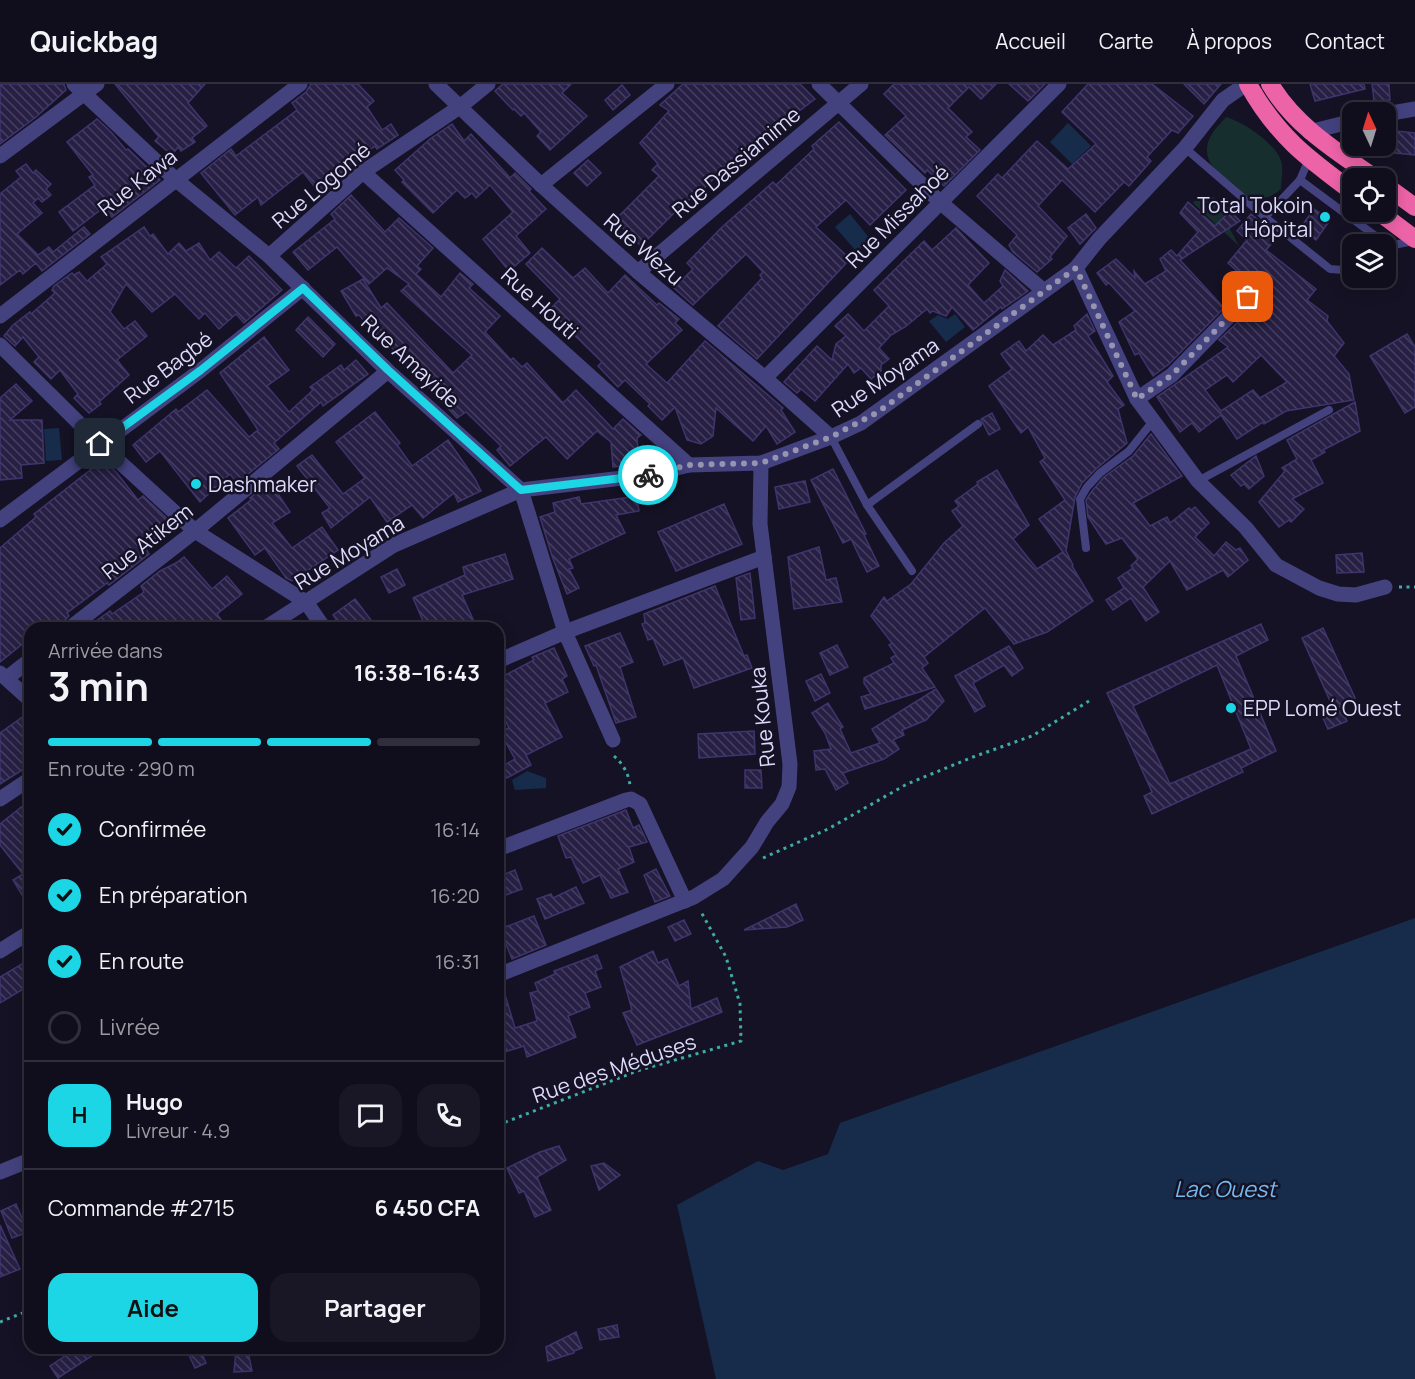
<!DOCTYPE html>
<html lang="fr">
<head>
<meta charset="utf-8">
<style>
  body { margin:0; font-family:Manrope,sans-serif; background:#191725; color:#f1f3f6; height:100vh; display:flex; flex-direction:column; font-size:22px; white-space:nowrap }
  * { box-sizing:border-box; margin:0 }
  p { font-size:20px; color:#9c9ca3 }
  .icon { flex:none; width:33px; height:33px; fill:none; stroke:currentColor; stroke-width:2; stroke-linecap:round; stroke-linejoin:round }
  .map { position:relative; flex:1; overflow:hidden }
  .side { position:absolute; left:24px; top:538px; width:480px; height:732px; display:flex; flex-direction:column; background:#100e1c; border-radius:18px; box-shadow:0 3px 15px #0003,0 0 0 2px #302e3b }
  .side>* { flex:none }
  .needle { width:39px; rotate:356deg }
  .buttons { position:absolute; left:1342px; top:18px; display:grid; gap:12px }
  .buttons a { display:grid; place-items:center; width:54px; height:54px; border-radius:12px; background:#100e1c; box-shadow:0 3px 15px #0003,0 0 0 2px #302e3b; font-size:30px }
  .pin { position:absolute; display:grid; place-items:center; width:51px; height:51px; color:#fff; margin:-26px; border-radius:12px; box-shadow:0 3px 9px #0006 }
  .courier { position:absolute; display:grid; place-items:center; width:60px; height:60px; margin:-30px; border:4px solid #1cd5e5; border-radius:50%; background:#fff; color:#222; box-shadow:0 2px 8px #0007 }
  .head em { font-style:normal; font-weight:700 }
  .head div { display:flex; flex-direction:column-reverse }
  .head { display:flex; align-items:center; justify-content:space-between; height:102px; padding:0 24px }
  h1 { font-size:39px; font-weight:700; line-height:45px }
  .bar { display:grid; grid-template-columns:repeat(4,1fr); gap:9px 6px; align-content:center; height:72px; padding:0 24px }
  .bar i { height:8px; border-radius:4px; background:#302e3b }
  .bar .on { background:#1cd5e5 }
  .bar p { grid-column:span 4 }
  .line { display:flex; align-items:center; gap:15px; padding:0 24px; border-top:2px solid #302e3b }
  .line div { flex:1 }
  .round { display:grid; place-items:center; flex:none; width:63px; height:63px; border-radius:18px; background:#191725 }
  ol { padding:0 24px; list-style:none }
  li { display:flex; align-items:center; gap:18px; height:66px }
  li p { margin-inline-start:auto }
  li .icon { padding:6px; border-radius:50%; background:#1cd5e5; color:#111; stroke-width:4 }
  li:last-child { color:#9c9ca3 }
  li i { width:33px; height:33px; border:3px solid #302e3b; border-radius:50% }
  .button { display:flex; gap:12px; margin-top:auto; padding:12px 24px }
  .button a { flex:1; height:69px; border-radius:18px; background:#1cd5e5; color:#111; font-size:24px; font-weight:700; line-height:69px; text-align:center }
  .button a+a { background:#191725; color:#f1f3f6 }
  header { display:flex; align-items:center; gap:36px; box-sizing:border-box; height:84px; padding:0 30px; background:#100e1c; border-bottom:2px solid #302e3b }
  header strong { font-size:28px }
  nav { display:flex; gap:33px; margin-inline-start:auto; font-size:21px }
  .map>svg:first-child { display:block }
</style>
</head>
<body>
<header>
<strong>Quickbag</strong>
<nav><a>Accueil</a><a>Carte</a><a>À propos</a><a>Contact</a></nav>
</header>
<div class="map">
<svg width="1415" height="1295" viewBox="0 0 1415 1295">
  <defs>
    <pattern id="building-back-hatch" width="6" height="6" patternUnits="userSpaceOnUse" patternTransform="scale(1.5)"><rect width="6" height="6" fill="#272044"/><path d="M-1 5l2 2M0 0l6 6M5-1l2 2" fill="none" stroke="#464060"/></pattern>
  </defs>
  <rect width="100%" height="100%" fill="#151225"/>
  <g fill="#162e2d">
    <path d="M1226,33c18,5 54,29 56,48 1,8 -1,17 -1,24 -9,9 -27,14 -39,7 -6,-4 -12,-11 -17,-16 -10,-9 -19,-18 -18,-32 1,-13 11,-22 19,-31z"/>
    <path d="M1213,113l17,12 -10,11 10,9 9,17 -45,-42 -1,-2 7,-4z"/>
  </g>
  <g fill="#162c4a">
    <path d="M1068,39l23,23 -19,18 -22,-22z"/>
    <path d="M850,130l20,25 -13,13 -22,-25z"/>
    <path d="M955,230l10,13 -19,15 -17,-21 9,-6 10,4z"/>
    <path d="M59,344l3,32 -16,1 -2,-32z"/>
    <path d="M527,687l19,7v10l-31,2 -3,-10z"/>
    <path d="M1415,834v461h-699l-39,-174 81,-44 25,9 45,-16 12,-31z"/>
  </g>
  <g fill="url(#building-back-hatch)" stroke="#3f356d" stroke-width="1.5" fill-rule="evenodd">
    <path d="M0,0h64l2,6 -30,27 -36,27z"/>
    <path d="M115,0h90l-17,19 19,23 -15,12 3,4 -14,9 -3,-4 -6,8 -17,-14 4,-4z"/>
    <path d="M311,0h47l16,17 -7,6 15,23 9,-6 7,11 -21,14 -2,-3 -39,31 3,3 -17,16 -19,-24 -42,33 -3,-8 -23,18 -34,-42 30,-24 5,7 61,-46 -5,-7 14,-11z"/>
    <path d="M503,0h68l-9,9 25,23 -37,34 -13,-14 4,-4 -17,-19 -3,3 -7,-7 -1,1 -18,-19z"/>
    <path d="M683,0h117l15,15 -80,61 -3,-2 -25,28 -26,20 -40,40 -26,-26 44,-44 -7,-6 6,-6 -18,-21 29,-32 -9,-6z"/>
    <path d="M894,0h102l-15,15 -12,-12 -21,21 24,24 -6,5 14,13 -36,36 -17,-16 -2,3 -40,-38 21,-19 -22,-22z"/>
    <path d="M1009,0h36l-17,17z"/>
    <path d="M1088,0h64l41,32 -15,17 -6,-3 -25,27 4,4 -22,25 -5,-4 -29,30 -33,-32 -24,26 29,30 -17,21 2,2 -15,13 -24,-20 -4,-7 8,-10 -40,-39 21,-22 4,4 35,-37 31,28 28,-25 -34,-32z"/>
    <path d="M1184,0h37l-17,20z"/>
    <path d="M1310,0h54l1,5 -50,12z"/>
    <path d="M1372,0h17l1,16 -16,1z"/>
    <path d="M622,1l8,10 -17,15 -8,-10z"/>
    <path d="M97,35l14,13 15,18 2,-1 32,31 -48,37 -9,-9 -30,23 -14,-19 36,-27 -6,-8 4,-2 -26,-33z"/>
    <path d="M839,38l67,68 -36,35 -24,-25 -30,27 34,32 -93,100 -39,-33 44,-48 -2,-3 3,-3 -17,-18 -53,51 -19,-17 19,-19 -6,-6 34,-35 52,-46 3,3 38,-36 -2,-3z"/>
    <path d="M452,40l12,17 7,-7 39,44 5,-5 16,16 -2,2 17,18 -30,27 14,17 -21,18 -26,-32 30,-27 -23,-27 -14,13 -4,-5 -7,5 -8,-8 -24,23 -31,-31 2,-2 -9,-10 35,-31z"/>
    <path d="M1386,46l29,3v22l-29,-3z"/>
    <path d="M588,76l13,13 -14,13 -13,-13z"/>
    <path d="M26,80l7,9 3,-3 15,14 -5,5 5,6 -9,7 -4,-4 -5,5 9,10 -25,21 21,21 11,-8 4,5 31,-25 6,7 -48,37 -6,-8 -13,11 -3,-4 -20,15v-91l21,-17 -5,-6z"/>
    <path d="M351,111l34,37 14,-14 34,30 -16,18 4,3 -5,5 25,23 19,-24 13,11 -4,4 31,28 -15,16 26,28 2,-2 9,9 5,-4 36,40 13,-13 37,39 10,-10 18,16 -4,3 2,27 -26,2 -2,-25 -14,-11 -30,28 -21,-22 -36,29 -13,-16 4,-4 -35,-34 -9,6 -67,-72 -2,2 -29,-33 -3,1 -15,-25 22,-12 18,29 6,-5 66,70 19,-18 -71,-64 8,-7 -22,-16 -18,16 -32,-37 -29,23 -15,-18 42,-33 -4,-5z"/>
    <path d="M1188,118l27,24 15,-15 10,10 -60,39 44,48 -55,56 -16,12 -14,-23 -4,2 -16,-33 16,-11 -26,-28 -3,2 -9,-12 19,-14 19,19 -1,-7 11,13 21,-13 -6,-12 11,-9 6,6 21,-24 -18,-19z"/>
    <path d="M1314,125l16,11 -14,20 -16,-12z"/>
    <path d="M1086,130l10,14 -16,16 -12,-16z"/>
    <path d="M1251,130l27,22 -12,14 50,39 -9,11 21,16 -1,5 17,22 -10,13 15,18 5,26 -68,11 -22,13 -1,-2 -26,17 -16,-24 -22,17 -7,-9 -12,9 -23,-35 71,-50 -9,-7 38,-36 -1,-2 1,-5 4,-4 -33,-30 19,-23 -10,-9zM1261,271l26,27 -27,16 -7,-8 -32,21 -16,-21 22,-15 6,7z"/>
    <path d="M144,143l6,9 3,-2 15,20 11,-11 7,8 13,-8 11,17 9,-8 17,16 13,-12 33,34 -38,33 -8,-9 -17,15 -14,-16 -6,6 -24,-25 -23,18 -26,-28 -16,28 14,17 11,-8 12,15 -30,24 12,15 -30,27 2,2 -12,9 -15,-15 4,-4 -18,-24 -9,9 -17,-17 5,-5 -16,-20 -8,9 -11,-10 9,-11 17,-13 1,2 24,-21 -3,-3 2,-4 18,-13 2,2 5,-3 8,9 20,-17 -6,-7z"/>
    <path d="M956,144l33,35 -21,22 16,18 19,-17 -3,-5 5,-11 23,21 -26,18 -1,-2 -28,23 -21,-23 -6,9 -13,-5 -3,2 -3,-4 -22,18 -14,8 -12,13 10,11 -8,6v6l-10,8 -10,-11 -7,5 -6,-9 -33,37 -14,-12 -4,4 -13,-11 33,-36 15,14 4,-16 10,-8 -11,-10 13,-12 16,17 25,-25 -15,-16 50,-49 8,9z"/>
    <path d="M542,164l31,30 12,-10 23,25 17,-18 32,30 2,-2 20,16 -4,4 7,7 -36,34 21,19 38,-42 78,67 -2,2 14,22 -18,12 -11,-18 -13,15 -37,-33 -3,28 -12,8 -14,-4 -12,-33 -13,13 -14,-14 2,-2 -25,-24 -7,7 -20,-21 4,-4 -53,-52 11,-11 -34,-35z"/>
    <path d="M1087,230l8,17 -7,5 25,40 -6,6 17,23 -6,4 9,34 -31,26 -14,14 -7,14 -9,54 7,14 -1,1 21,35 -46,31 -33,12 -29,-36 -61,49 4,6 -6,5 13,19 -70,22 -4,-12 10,-3 -7,-11v-5l30,-15 -3,-5 5,-3 -7,-10 3,-2 -21,-27 13,-19 3,4 24,-17 33,-41 19,-17 -11,-15 7,-5 -4,-5 23,-17 -1,-2 20,-12 32,55 -16,14 24,30 26,-17 -24,-33 26,-19 -25,-38 5,-4 -17,-31 -7,6 -32,-47 23,-17 -11,-15 18,-13 7,10 17,-16 10,10 23,-15 -2,-4z"/>
    <path d="M308,233l27,27 -12,13 -27,-27z"/>
    <path d="M1407,250l8,13v60l-10,6 -35,-57z"/>
    <path d="M264,253l25,33 -22,16 22,26 24,-22 -3,-3 31,-22 3,5 12,-10 12,14 -45,32 -2,-4 -47,41 5,6 -42,34 -7,-9 -30,28 -40,-51 -14,11 -13,-17 43,-36 2,3 29,-22 42,47 9,-7 -38,-57z"/>
    <path d="M16,300l16,17 -22,19h32l2,43 -23,2 1,13 -22,2v-82z"/>
    <path d="M1355,318l5,29 -37,19 2,2 -14,8 12,23 -31,16 12,10 -13,13 -2,-2 -10,7 -20,-25 26,-31 -3,-3 15,-9 -10,-19z"/>
    <path d="M375,328l25,31 -3,2 15,21 36,-26 27,39 6,12 -23,11 -4,-9 -31,25 -11,-13 -25,17 -17,-25 -39,31 -9,-15 8,-5 -33,-42 15,-11 31,39 22,-16 -29,-36z"/>
    <path d="M992,329l8,16 -11,6 -8,-16z"/>
    <path d="M1151,350l31,42 -49,27 17,23 17,-9 3,6 19,-15 2,2 4,-3 14,16 -14,14 19,19 12,-14 10,8 4,-2 8,12 -20,17 -5,-7 -36,20 -17,-29 -27,26 16,25 -13,9 -15,-23 -18,12 -7,-10 18,-12 -6,-10 15,-10 -2,-2 7,-7 -16,-21 -16,6 -18,-27 -2,-17 6,-9 12,-14 29,-21z"/>
    <path d="M1256,372l8,20 -15,13 -5,-5 -3,2 -10,-11z"/>
    <path d="M103,376l13,12 22,28 5,-4 30,28 -28,23 4,7 -40,31 -2,-2 -40,30 2,3 -8,8 -9,4h-22v10l-30,24v-114l36,-31 -2,-3z"/>
    <path d="M833,385l33,65 -2,1 15,31 -12,6 -16,-33 -8,4 -32,-63z"/>
    <path d="M805,397l5,21 -31,7 -4,-22z"/>
    <path d="M270,398l20,30 -18,11 20,25 30,-21 16,23 -46,31 -6,-3 -21,-30 -10,7 -27,-37 23,-18 -1,-2z"/>
    <path d="M637,412l2,15 -23,4 9,18 -56,26 4,9 -4,1 10,19 -12,6 -15,-38 -12,-39 15,-5 -2,-9 26,-6 2,7z"/>
    <path d="M724,420l18,40 -66,27 -18,-39z"/>
    <path d="M819,463l7,33 10,-2 6,24 -48,7 -6,-52z"/>
    <path d="M1362,469l2,19 -27,1 -1,-18z"/>
    <path d="M505,470l8,25 -51,16 15,33h-51l-13,-30 52,-23 -2,-8z"/>
    <path d="M184,473l28,32 15,-13 15,18 -25,20 10,14h-141l24,-17 2,3 32,-22 -3,-6 19,-15 16,-8z"/>
    <path d="M397,485l8,16 -16,8 -8,-16z"/>
    <path d="M750,489l5,45 -14,2 -5,-42z"/>
    <path d="M715,502l29,70 3,-1 5,13 -58,20 -11,-30 -19,7 -11,-27 -5,2 -6,-16 3,-1 -1,-9z"/>
    <path d="M355,515l22,29h-35l-9,-13z"/>
    <path d="M1261,540l7,16 -32,16 40,95 -35,17 2,4 -91,42 -8,-18 8,-4 -45,-99zM1217,581l34,84 -81,35 -37,-78z"/>
    <path d="M1323,544l32,70 -21,12 -32,-72z"/>
    <path d="M620,549l13,29 -13,5 16,50 -20,6 -20,-58 -2,1 -9,-20z"/>
    <path d="M837,561l11,22 -18,8 -10,-22z"/>
    <path d="M1009,562l14,22 -11,8 -8,-11 -31,18 12,23 -10,6 -20,-36z"/>
    <path d="M554,564l13,28 -5,3 6,13 -23,11 17,34 -36,18 5,10 -24,13 -6,-11 14,-8 -15,-27 9,-4 -11,-22v-27l36,-19 -2,-3z"/>
    <path d="M821,590l9,19 -15,8 -9,-20z"/>
    <path d="M936,605l8,12 -18,19 -24,10 2,5 -11,5 6,9 -15,10 -41,14 5,10 -12,7 -11,-21 -9,1 -2,-19 17,-2 -6,-16 -13,-20 16,-10 15,24 -3,2 11,24 29,-10 -8,-14z"/>
    <path d="M1342,626l5,11 -19,8 -5,-11z"/>
    <path d="M24,632l6,6v43l-30,19v-51z"/>
    <path d="M754,647l1,23 -56,4 -1,-24z"/>
    <path d="M745,686h16l1,18h-17z"/>
    <path d="M30,716v108l-17,-28 10,-6 -23,-29v-21z"/>
    <path d="M626,726l7,18 6,-3 8,17 -18,5 5,15 -16,7 10,23 -17,6 -11,-23 -17,8 -12,-26 -5,1 -8,-22z"/>
    <path d="M656,785l14,27 -15,6 -11,-27z"/>
    <path d="M515,786l7,19 -24,9v-21z"/>
    <path d="M576,803l8,16 -39,16 -8,-20 14,-5 2,4z"/>
    <path d="M796,820l7,16 -16,7 -43,3z"/>
    <path d="M534,832l12,29 -34,14 -12,-30z"/>
    <path d="M684,836l7,14 -16,7 -7,-14z"/>
    <path d="M653,867l5,12 9,-4 12,27 9,-5 3,28 26,-11 5,14 -85,33 -14,-32 9,-3 -12,-43z"/>
    <path d="M597,871l5,13 -7,3 6,16 -16,6 5,14 -22,9 8,21 -49,20 -3,-11 -26,8v-69l4,-1 13,44 22,-7 -7,-28 8,-2 -3,-8 20,-9 -1,-3z"/>
    <path d="M30,875v26l-30,18v-26z"/>
    <path d="M559,1062l7,14 -29,17 14,33 -16,7 -11,-26 -5,2 -12,-25 33,-16z"/>
    <path d="M604,1079l16,12 -21,15 -8,-24z"/>
    <path d="M16,1120l12,28 -16,6 -11,-27z"/>
    <path d="M0,1141l20,44 -20,8z"/>
    <path d="M617,1241l2,12 -19,3 -2,-11z"/>
    <path d="M576,1248l6,16 -8,3v2l-26,8 -2,-14z"/>
    <path d="M77,1264h27l-46,30 -8,-12z"/>
    <path d="M236,1266l12,1 4,20 -18,1z"/>
    <path d="M201,1267l5,12 -11,5 -7,-15z"/>
  </g>
  <g fill="none" stroke-linecap="round" stroke-linejoin="round">
    <g stroke="#3eaca3" stroke-width="3" stroke-dasharray="3 4.5" stroke-linecap="butt">
      <path d="M1399,503h16"/>
      <path d="M614,672c9,8 15,18 16,30"/>
      <path d="M763,774l65,-29 79,-45 66,-27 59,-21 57,-35"/>
      <path d="M498,1041l139,-54 104,-30 -1,-37 -14,-47 -26,-47"/>
      <path d="M0,1238l30,-12"/>
    </g>
    <g stroke="#43427f" stroke-width="8">
      <path d="M1185,64l80,69 35,-37"/>
      <path d="M1309,75l-9,21 89,66 24,-5"/>
      <path d="M1265,133l65,52 13,1 10,-3"/>
      <path d="M831,353l36,68 45,66"/>
      <path d="M1198,397l131,-71"/>
      <path d="M867,421l111,-81"/>
      <path d="M1086,464l-6,-49 7,-12 13,-14 29,-22 24,-30"/>
    </g>
    <g stroke="#43427f" stroke-width="15">
      <path d="M74,0l101,95 94,77 119,115 133,119 44,142 48,108"/>
      <path d="M436,0l105,101 97,87 127,106 66,59"/>
      <path d="M819,0l121,118 104,89"/>
      <path d="M1386,30l29,-5"/>
      <path d="M1309,48l44,-11"/>
      <path d="M0,72l97,-72"/>
      <path d="M363,88l326,293"/>
      <path d="M541,101l126,-101"/>
      <path d="M269,172l94,-84 98,-66 27,-22"/>
      <path d="M1076,184l61,131 61,82 48,47 30,37 43,23 19,6 18,1 29,-8"/>
      <path d="M638,188l223,-188"/>
      <path d="M0,232l300,-232"/>
      <path d="M0,261l100,99 95,87 111,71 18,26"/>
      <path d="M765,294l294,-294"/>
      <path d="M1137,315l35,-24 76,-78"/>
      <path d="M0,436l201,-150 102,-82"/>
      <path d="M70,544l125,-97 193,-160"/>
      <path d="M265,544l129,-83 127,-55 127,-15 41,-10 72,-2 70,-26 30,-14 215,-155 23,-29 86,-91 38,-48 23,-16"/>
      <path d="M498,577l67,-29 199,-75"/>
      <path d="M0,589l30,27"/>
      <path d="M7,594l23,-18"/>
      <path d="M0,715l30,-20"/>
      <path d="M498,765l128,-49 5,-1 9,5 45,97"/>
      <path d="M0,867l30,-19"/>
      <path d="M498,891l196,-78 29,-18 29,-32 15,-25 15,-18 7,-17 1,-23 -30,-240 1,-61"/>
      <path d="M0,1088l30,-12"/>
    </g>
    <g stroke="#ed63a8" stroke-width="18">
      <path d="M1248,0c29,52 59,74 105,108"/>
      <path d="M1270,0c25,42 66,67 105,94"/>
      <path d="M1386,102l29,21"/>
      <path d="M1379,128l36,27"/>
    </g>
  </g>
  <g fill="none" stroke-linecap="round" stroke-linejoin="round">
    <path stroke="#9794b0" stroke-width="6" stroke-dasharray="0 10.8" d="M648,391l41,-10 72,-2 70,-26 47,-25 198,-144 61,131 35,-24 76,-78"/>
    <path stroke="#1cd5e5" stroke-width="8" d="M100,360l101,-74 102,-82 85,82 133,120 127,-15"/>
  </g>
  <g fill="#1cd5e5" stroke="#151225" stroke-width="2">
    <circle cx="1325" cy="133" r="6"/>
    <circle cx="196" cy="400" r="6"/>
    <circle cx="1231" cy="624" r="6"/>
  </g>
  <g text-anchor="middle" dominant-baseline="central" stroke-width="5" stroke-linejoin="round" paint-order="stroke">
    <g font-size="21" fill="#dddafb" stroke="#151225">
      <text transform="translate(736 78) rotate(-40)">Rue Dassiamime</text>
      <text transform="translate(137 98) rotate(-38)">Rue Kawa</text>
      <text transform="translate(321 101) rotate(-40)">Rue Logomé</text>
      <text transform="translate(897 132) rotate(-45)">Rue Missahoé</text>
      <text transform="translate(644 165) rotate(41)">Rue Wezu</text>
      <text transform="translate(540 219) rotate(42)">Rue Houti</text>
      <text transform="translate(411 277) rotate(43)">Rue Amayide</text>
      <text transform="translate(168 283) rotate(-37)">Rue Bagbé</text>
      <text transform="translate(885 293) rotate(-34)">Rue Moyama</text>
      <text transform="translate(147 457) rotate(-38)">Rue Atikem</text>
      <text transform="translate(349 468) rotate(-31)">Rue Moyama</text>
      <text transform="translate(762 633) rotate(-96)">Rue Kouka</text>
      <text transform="translate(614 984) rotate(-19)">Rue des Méduses</text>
    </g>
    <g font-size="21" fill="#dddafb" stroke="#151225" text-anchor="start">
      <text x="1313" y="121" text-anchor="end">Total Tokoin<tspan x="1313" dy="24">Hôpital</tspan></text>
      <text x="208" y="400">Dashmaker</text>
      <text x="1243" y="624">EPP Lomé Ouest</text>
    </g>
    <g font-size="22" font-style="italic" fill="#74b9ef" stroke="#151225">
      <text x="1225" y="1105">Lac Ouest</text>
    </g>
  </g>
</svg>
<div class="buttons">
<a><svg class="needle" viewBox="-14 -14 28 28"><path d="M0-13l5 13h-10z" fill="#e53935"/><path d="M0 13l5-13h-10z" fill="#9c9ca3"/></svg></a>
<a><svg class="icon" aria-label="locate" viewBox="0 0 24 24"><circle cx="12" cy="12" r="6"/><path d="M12 2v4M12 18v4M2 12h4M18 12h4"/></svg></a>
<a><svg class="icon" aria-label="layers" viewBox="0 0 24 24"><path d="M12 4l9 5-9 5-9-5zM3 14l9 5 9-5"/></svg></a>
</div>
<div class="pin" style="left:1248px;top:213px;background:#ea580c"><svg class="icon" aria-label="bag" viewBox="0 0 24 24"><path d="M5 8h14l-1 12H6zM9 8a3 3 0 0 1 6 0"/></svg></div>
<div class="pin" style="left:100px;top:360px;background:#1f2937"><svg class="icon" aria-label="home" viewBox="0 0 24 24"><path d="M3 11l9-7 9 7M6 9v11h12V9"/></svg></div>
<div class="courier" style="left:648px;top:391px"><svg class="icon" aria-label="bike" viewBox="0 0 24 24"><circle cx="6" cy="16" r="4"/><circle cx="18" cy="16" r="4"/><path d="M6 16l4-8h5l3 8M10 8l3 8H6M13 5h3"/></svg></div>
<section class="side">
<div class="head"><div><h1>3 min</h1><p>Arrivée dans</p></div><em>16:38–16:43</em></div>
<div class="bar"><i class="on"></i><i class="on"></i><i class="on"></i><i></i><p>En route · 290 m</p></div>
<ol>
<li><svg class="icon" aria-label="check" viewBox="0 0 24 24"><path d="M5 12l5 5 9-10"/></svg>Confirmée<p>16:14</p></li>
<li><svg class="icon" aria-label="check" viewBox="0 0 24 24"><path d="M5 12l5 5 9-10"/></svg>En préparation<p>16:20</p></li>
<li><svg class="icon" aria-label="check" viewBox="0 0 24 24"><path d="M5 12l5 5 9-10"/></svg>En route<p>16:31</p></li>
<li><i></i>Livrée</li>
</ol>
<div class="line" style="height:108px"><b class="round" style="background:#1cd5e5;color:#111">H</b><div><b>Hugo</b><p>Livreur · 4.9</p></div><a class="round"><svg class="icon" aria-label="chat" viewBox="0 0 24 24"><path d="M4 5h16v11H9l-5 4z"/></svg></a><a class="round"><svg class="icon" aria-label="phone" viewBox="0 0 24 24"><path d="M5 4h4l2 5-3 2q2 4 5 5l2-3 5 2v4C11 20 4 13 5 4z"/></svg></a></div>
<div class="line" style="height:78px"><div>Commande #2715</div><b>6 450 CFA</b></div>
<div class="button"><a>Aide</a><a>Partager</a></div>
</section>
</div>
</body>
</html>
